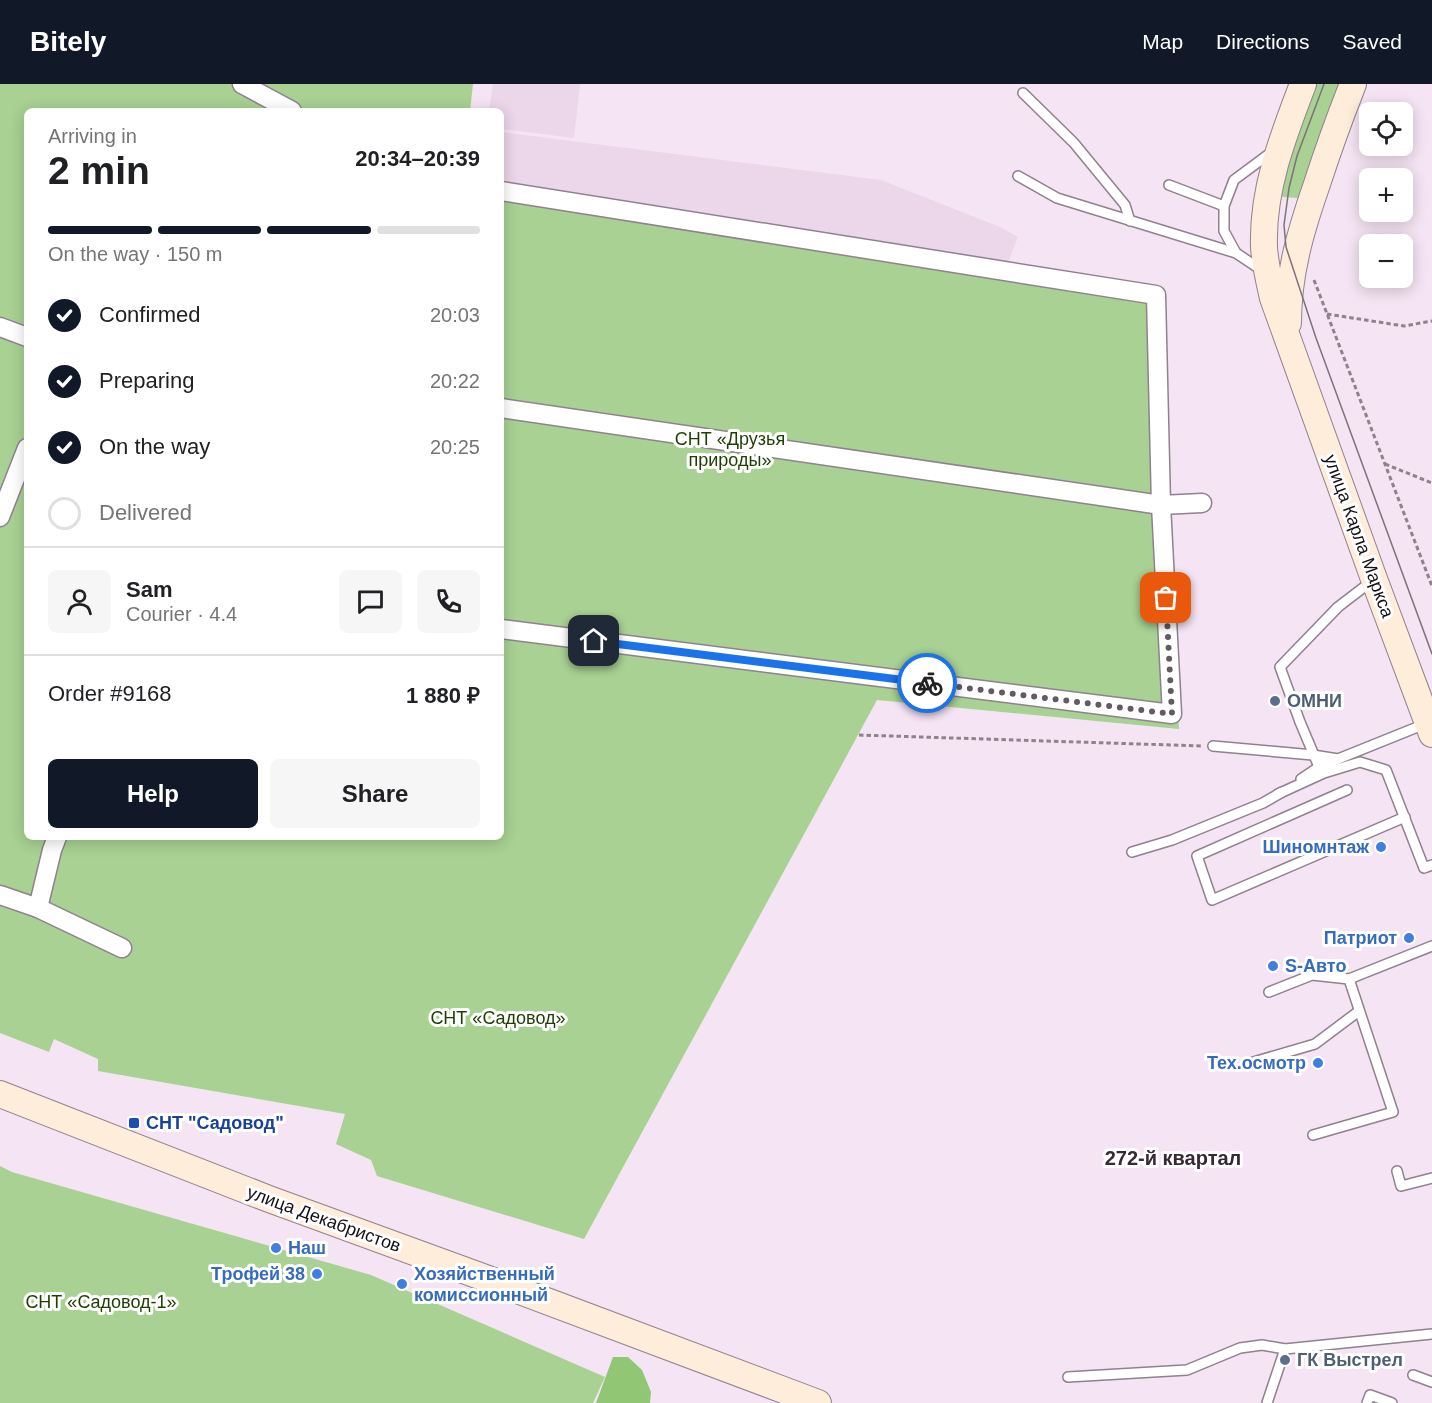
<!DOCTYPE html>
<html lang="en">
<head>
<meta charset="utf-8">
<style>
  body { margin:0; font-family:Helvetica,sans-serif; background:#f6f6f6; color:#202124; height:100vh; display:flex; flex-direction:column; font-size:22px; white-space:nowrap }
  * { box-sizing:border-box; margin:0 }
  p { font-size:20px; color:#757577 }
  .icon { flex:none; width:33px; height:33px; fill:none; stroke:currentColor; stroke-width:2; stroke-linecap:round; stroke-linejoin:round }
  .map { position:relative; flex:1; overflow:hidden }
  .details { position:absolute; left:24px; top:24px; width:480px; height:732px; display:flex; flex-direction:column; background:#fff; border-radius:9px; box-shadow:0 3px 15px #0003 }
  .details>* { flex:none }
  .buttons { position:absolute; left:1359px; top:18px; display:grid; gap:12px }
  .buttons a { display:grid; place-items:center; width:54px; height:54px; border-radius:9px; background:#fff; box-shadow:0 3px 15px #0003; font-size:30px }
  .pin { position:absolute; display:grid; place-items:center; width:51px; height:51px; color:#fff; margin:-26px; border-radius:12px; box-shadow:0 3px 9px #0006 }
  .courier { position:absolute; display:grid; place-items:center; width:60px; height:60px; margin:-30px; border:4px solid #1a73e8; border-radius:50%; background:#fff; color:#222; box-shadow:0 2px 8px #0007 }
  .summary em { font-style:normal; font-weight:800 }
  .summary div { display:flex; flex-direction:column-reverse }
  .summary { display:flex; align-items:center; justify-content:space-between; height:102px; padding:0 24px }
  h1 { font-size:39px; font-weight:800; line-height:45px }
  .bar { display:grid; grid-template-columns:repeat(4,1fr); gap:9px 6px; align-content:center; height:72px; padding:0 24px }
  .bar i { height:8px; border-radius:4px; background:#e0e0e0 }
  .bar .active { background:#111827 }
  .bar p { grid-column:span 4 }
  .line { display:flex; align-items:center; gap:15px; padding:0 24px; border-top:2px solid #e0e0e0 }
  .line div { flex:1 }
  .round { display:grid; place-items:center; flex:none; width:63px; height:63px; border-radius:9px; background:#f6f6f6 }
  ol { padding:0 24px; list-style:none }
  li { display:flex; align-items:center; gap:18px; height:66px }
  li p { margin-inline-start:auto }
  li .icon { padding:6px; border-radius:50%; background:#111827; color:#fff; stroke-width:4 }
  li:last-child { color:#757577 }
  li i { width:33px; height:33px; border:3px solid #e0e0e0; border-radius:50% }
  .primary-button { display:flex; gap:12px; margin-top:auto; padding:12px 24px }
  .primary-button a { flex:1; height:69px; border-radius:9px; background:#111827; color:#fff; font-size:24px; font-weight:800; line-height:69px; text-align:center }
  .primary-button a+a { background:#f6f6f6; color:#202124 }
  header { display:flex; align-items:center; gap:36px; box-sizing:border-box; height:84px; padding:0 30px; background:#111827; color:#fff }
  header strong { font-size:28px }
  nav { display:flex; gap:33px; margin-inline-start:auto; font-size:21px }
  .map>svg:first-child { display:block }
</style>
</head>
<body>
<header>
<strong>Bitely</strong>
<nav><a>Map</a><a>Directions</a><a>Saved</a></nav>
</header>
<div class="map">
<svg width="1432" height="1319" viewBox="0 0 1432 1319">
  <rect width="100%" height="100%" fill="#f5e4f3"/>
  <g fill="#ecd6ea">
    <path d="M493,0h87l-6,54 -73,-9v-18h-12z"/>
    <path d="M501,48l380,48 119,47 18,10 -11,28 -86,-17 -420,-66z"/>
  </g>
  <g fill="#a8d193">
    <path d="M0,0h473l-3,27h-443v726h474v-655l420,66 235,47 23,434 -302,-29 -293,539 -207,-63 -6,-16 -35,-16 9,-30 -247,-43v-12l-44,-20 -5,13 -49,-19z"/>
    <path d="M1311,0h29l-42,114 -15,-1 -6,-7z"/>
    <path d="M0,1082l12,6 359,103 234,102 -12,26h-593z"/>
  </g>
  <path fill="#91c674" d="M613,1273h15l14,13 9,22 -1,11h-54z"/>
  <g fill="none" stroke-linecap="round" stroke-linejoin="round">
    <defs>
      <g id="lane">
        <path d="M1023,9l51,50 51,62 5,16"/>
        <path d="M1018,92l39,22 179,55 27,18"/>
        <path d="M1169,101l55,21"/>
        <path d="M1236,169l-12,-22v-25l10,-26 39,-29"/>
        <path d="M1213,662l100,9 25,4 87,-35"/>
        <path d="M1319,683l-19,-45 -20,-55 58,-60 34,-26"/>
        <path d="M1301,695l18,-12 19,-8"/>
        <path d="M1347,706l-150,66 15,44 193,-83"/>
        <path d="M1278,710l46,-21 36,-11 26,8 38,98 8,-3"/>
        <path d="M1132,768l40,-12 91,-37 19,-11"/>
        <path d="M1269,908l43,-17 37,4"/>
        <path d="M1250,979l65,-19 44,-33"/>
        <path d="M1313,1051l80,-23 -44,-133 83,-33"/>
        <path d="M1397,1087l4,15 31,-8"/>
        <path d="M1413,1291l19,7"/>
        <path d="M1068,1293l119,-7 53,-22 22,-3 23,4 147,-15"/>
        <path d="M1267,1319l18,-54"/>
        <path d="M1367,1319l3,-8 22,8"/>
      </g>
      <g id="street">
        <path d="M242,0l50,27"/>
        <path d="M501,107l655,104 5,210 11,209 -671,-85"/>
        <path d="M0,243l27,10"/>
        <path d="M501,324l660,97 41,-2"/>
        <path d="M0,433l27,-69"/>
        <path d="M0,811l38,13 84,40"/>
        <path d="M38,824l14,-58 5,-13"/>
      </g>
      <g id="secondary">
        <path d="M1303,0c-20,52 -41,106 -39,163 1,17 5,34 9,51l101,281 58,155"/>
        <path d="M1288,239c0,-50 13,-93 29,-139 11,-34 23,-67 36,-100"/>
        <path d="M0,1010l269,105 219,80 330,124"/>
      </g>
    </defs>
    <use href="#lane" stroke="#8f818e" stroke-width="12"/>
    <use href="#street" stroke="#8f818e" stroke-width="21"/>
    <use href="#secondary" stroke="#8f818e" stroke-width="28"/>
    <g stroke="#8e828d" stroke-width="3" stroke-dasharray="4.5 3" stroke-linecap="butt">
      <path d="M1314,196l118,306"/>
      <path d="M1327,230l77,12 28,-5"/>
      <path d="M1385,380l47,19"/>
      <path d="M859,651l343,11"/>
    </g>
    <use href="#lane" stroke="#fff" stroke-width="9"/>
    <use href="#street" stroke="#fff" stroke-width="18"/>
    <use href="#secondary" stroke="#feeddb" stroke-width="26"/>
    <path stroke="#7d727c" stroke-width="1.5" d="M1324,0l-27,72 -8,32 -5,37 2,22 30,91 116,316"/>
  </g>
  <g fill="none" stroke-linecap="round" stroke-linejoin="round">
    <path stroke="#645a63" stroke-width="6" stroke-dasharray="0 10.8" d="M927,599l245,31 -6,-116"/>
    <path stroke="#1a73e8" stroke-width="8" d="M594,557l333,42"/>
  </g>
  <g fill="#5c6f8a" stroke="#fff" stroke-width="2">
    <circle cx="1275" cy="617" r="6"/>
    <circle cx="1285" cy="1276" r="6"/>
  </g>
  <g fill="#3f7fe0" stroke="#fff" stroke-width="2">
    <circle cx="1381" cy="763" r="6"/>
    <circle cx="1409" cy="854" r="6"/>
    <circle cx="1273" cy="882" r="6"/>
    <circle cx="1318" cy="979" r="6"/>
    <circle cx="276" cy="1164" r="6"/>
    <circle cx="317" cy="1190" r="6"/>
    <circle cx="402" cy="1200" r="6"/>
  </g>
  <rect fill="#1a4fb4" stroke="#fff" stroke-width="2" x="128" y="1033" width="12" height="12" rx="3"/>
  <g text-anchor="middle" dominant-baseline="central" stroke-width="6" stroke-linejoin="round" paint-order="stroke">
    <g font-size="18" fill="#1d3e02" stroke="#fff">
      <text x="730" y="355">СНТ «Друзья<tspan x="730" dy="21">природы»</tspan></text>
      <text x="498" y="934">СНТ «Садовод»</text>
      <text x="101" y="1218">СНТ «Садовод-1»</text>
    </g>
    <g font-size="18" fill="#161016" stroke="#fff">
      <text transform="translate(1359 452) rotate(70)">улица Карла Маркса</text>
      <text transform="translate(324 1135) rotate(20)">улица Декабристов</text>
    </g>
    <g font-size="18" font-weight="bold" fill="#4e5e75" stroke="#fff" text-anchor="start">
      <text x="1287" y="617">ОМНИ</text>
      <text x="1297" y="1276">ГК Выстрел</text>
    </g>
    <g font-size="18" font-weight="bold" fill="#366cbe" stroke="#fff" text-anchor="end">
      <text x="1369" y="763">Шиномнтаж</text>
      <text x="1397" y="854">Патриот</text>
      <text x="1285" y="882" text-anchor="start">S-Авто</text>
      <text x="1306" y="979">Тех.осмотр</text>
      <text x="288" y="1164" text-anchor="start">Наш</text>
      <text x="305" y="1190">Трофей 38</text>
      <text x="414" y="1190" text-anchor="start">Хозяйственный<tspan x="414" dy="21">комиссионный</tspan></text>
    </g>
    <g font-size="18" font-weight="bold" fill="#164399" stroke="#fff" text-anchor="start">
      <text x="146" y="1039">СНТ "Садовод"</text>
    </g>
    <g font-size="20" font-weight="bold" fill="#362a35" stroke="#fff">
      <text x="1173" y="1074">272-й квартал</text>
    </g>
  </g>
</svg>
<div class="buttons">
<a><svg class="icon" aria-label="locate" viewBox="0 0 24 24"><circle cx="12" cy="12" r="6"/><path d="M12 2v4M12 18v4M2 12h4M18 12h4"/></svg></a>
<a>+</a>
<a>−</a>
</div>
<div class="pin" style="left:1166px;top:514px;background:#ea580c"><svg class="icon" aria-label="bag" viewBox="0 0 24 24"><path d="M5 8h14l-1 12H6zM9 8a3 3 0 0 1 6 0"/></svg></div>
<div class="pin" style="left:594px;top:557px;background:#1f2937"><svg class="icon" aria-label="home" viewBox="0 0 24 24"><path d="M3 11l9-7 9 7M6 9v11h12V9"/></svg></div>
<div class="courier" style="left:927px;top:599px"><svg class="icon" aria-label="bike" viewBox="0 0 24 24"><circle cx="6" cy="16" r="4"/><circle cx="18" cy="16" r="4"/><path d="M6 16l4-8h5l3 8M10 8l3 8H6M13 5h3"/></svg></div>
<section class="details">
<div class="summary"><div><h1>2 min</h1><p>Arriving in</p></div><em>20:34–20:39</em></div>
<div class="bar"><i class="active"></i><i class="active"></i><i class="active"></i><i></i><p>On the way · 150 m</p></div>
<ol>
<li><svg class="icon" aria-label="check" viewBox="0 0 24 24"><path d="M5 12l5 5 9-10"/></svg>Confirmed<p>20:03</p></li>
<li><svg class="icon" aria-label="check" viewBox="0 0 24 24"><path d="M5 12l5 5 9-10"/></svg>Preparing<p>20:22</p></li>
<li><svg class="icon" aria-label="check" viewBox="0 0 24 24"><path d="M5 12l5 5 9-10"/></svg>On the way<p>20:25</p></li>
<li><i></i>Delivered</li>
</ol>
<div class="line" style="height:108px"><a class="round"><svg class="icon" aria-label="person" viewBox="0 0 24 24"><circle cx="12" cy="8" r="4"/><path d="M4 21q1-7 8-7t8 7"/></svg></a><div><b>Sam</b><p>Courier · 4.4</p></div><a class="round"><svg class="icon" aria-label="chat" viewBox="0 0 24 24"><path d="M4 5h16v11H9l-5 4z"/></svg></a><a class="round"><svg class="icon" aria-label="phone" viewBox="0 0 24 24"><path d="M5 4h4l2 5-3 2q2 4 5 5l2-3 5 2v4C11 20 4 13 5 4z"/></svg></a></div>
<div class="line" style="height:78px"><div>Order #9168</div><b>1 880 ₽</b></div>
<div class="primary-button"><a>Help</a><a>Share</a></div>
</section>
</div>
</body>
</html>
